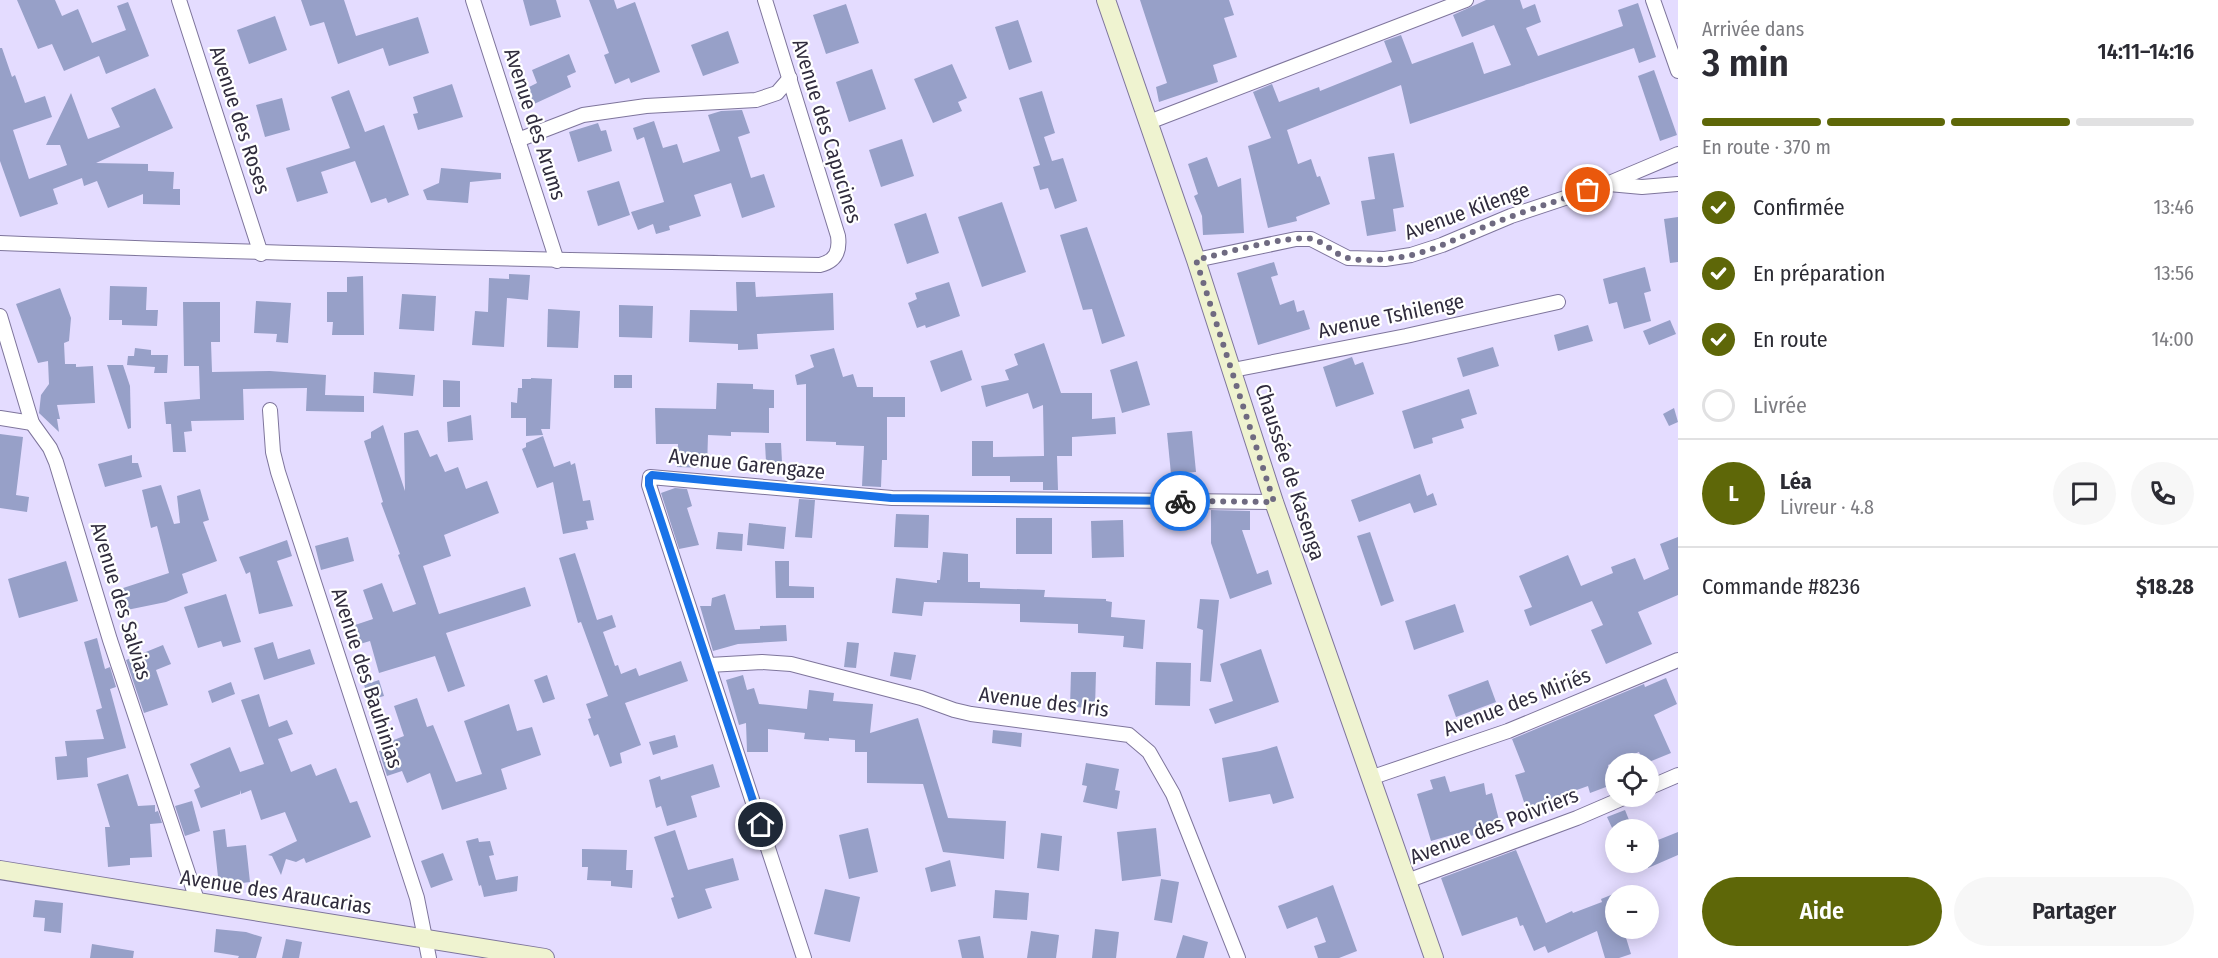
<!DOCTYPE html>
<html lang="fr">
<head>
<meta charset="utf-8">
<style>
  body { margin:0; font-family:"Fira Sans Condensed",sans-serif; background:#f7f7f7; color:#2b2b33; height:100vh; display:flex; flex-direction:column; font-size:22px; white-space:nowrap }
  * { box-sizing:border-box; margin:0 }
  p { font-size:20px; color:#7c7c81 }
  .icon { flex:none; width:33px; height:33px; fill:none; stroke:currentColor; stroke-width:2; stroke-linecap:round; stroke-linejoin:round }
  .map { position:relative; flex:1; overflow:hidden }
  .drawer { display:flex; flex-direction:column; background:#fff; width:540px }
  .drawer>* { flex:none }
  .buttons { position:absolute; left:1605px; top:753px; display:grid; gap:12px }
  .buttons a { display:grid; place-items:center; width:54px; height:54px; border-radius:50%; background:#fff; box-shadow:0 3px 15px #0003; font-size:30px }
  .pin { position:absolute; display:grid; place-items:center; width:51px; height:51px; color:#fff; margin:-26px; border:3px solid #fff; border-radius:50%; box-shadow:0 2px 6px #0007 }
  .courier { position:absolute; display:grid; place-items:center; width:60px; height:60px; margin:-30px; border:4px solid #1a73e8; border-radius:50%; background:#fff; color:#222; box-shadow:0 2px 8px #0007 }
  .summary em { font-style:normal; font-weight:600 }
  .summary div { display:flex; flex-direction:column-reverse }
  .summary { display:flex; align-items:center; justify-content:space-between; height:102px; padding:0 24px }
  h1 { font-size:39px; font-weight:600; line-height:45px }
  .bar { display:grid; grid-template-columns:repeat(4,1fr); gap:9px 6px; align-content:center; height:72px; padding:0 24px }
  .bar i { height:8px; border-radius:4px; background:#e1e1e2 }
  .bar .selected { background:#5e6708 }
  .bar p { grid-column:span 4 }
  .line { display:flex; align-items:center; gap:15px; padding:0 24px; border-top:2px solid #e1e1e2 }
  .line div { flex:1 }
  .round { display:grid; place-items:center; flex:none; width:63px; height:63px; border-radius:32px; background:#f7f7f7 }
  ol { padding:0 24px; list-style:none }
  li { display:flex; align-items:center; gap:18px; height:66px }
  li p { margin-inline-start:auto }
  li .icon { padding:6px; border-radius:50%; background:#5e6708; color:#fff; stroke-width:4 }
  li:last-child { color:#7c7c81 }
  li i { width:33px; height:33px; border:3px solid #e1e1e2; border-radius:50% }
  .button { display:flex; gap:12px; margin-top:auto; padding:12px 24px }
  .button a { flex:1; height:69px; border-radius:36px; background:#5e6708; color:#fff; font-size:24px; font-weight:600; line-height:69px; text-align:center }
  .button a+a { background:#f7f7f7; color:#2b2b33 }
  main { display:flex; flex:1; min-height:0 }
  .map>svg:first-child { display:block }
</style>
</head>
<body>
<main>
<div class="map">
<svg width="1678" height="958" viewBox="0 0 1678 958">
  <rect width="100%" height="100%" fill="#e4dcff"/>
  <g fill="#97a0c8">
    <path d="M17,0h38l7,16 16,-7 14,34 34,-13 -9,-24 11,-4 21,54 -43,18 -7,-18 -35,15 -12,-27 -14,5z"/>
    <path d="M301,0h43l12,36 62,-19 11,36 -40,13 -6,-18 -45,16 -14,-42 -14,4z"/>
    <path d="M523,0h33l5,17 -31,9z"/>
    <path d="M589,0h25l3,9 18,-7 25,70 -29,11 -2,-5 -14,6 -11,-29 5,-2z"/>
    <path d="M1140,0h89l5,15 -10,3 13,39 -24,8 5,17 -59,20 -3,-15 11,-4z"/>
    <path d="M1486,0h34l3,9 12,-5 6,18 -15,6 12,28 85,-30 -5,-16 20,-7 18,54 -17,6 -5,-15 -224,76 -9,-39 -114,45 11,34 13,-5 6,18 3,-1 10,28 -34,13 1,4 -29,7 -20,-82 23,-8 -18,-46 19,-8 7,18 40,-15 1,4 72,-29 -8,-21 17,-6 11,29 61,-22 11,32 27,-9 -17,-40 -32,12 -9,-22z"/>
    <path d="M846,4l13,39 -33,11 -13,-39z"/>
    <path d="M275,16l12,34 -38,14 -12,-34z"/>
    <path d="M1018,20l14,42 -23,8 -14,-43z"/>
    <path d="M728,31l11,32 -36,13 -12,-31z"/>
    <path d="M0,48h2l10,29 3,-2 10,28 20,-7 7,21 -39,13 16,49 38,-14 -7,-20h-14l25,-52 17,46 32,-12 -9,-19 44,-20 18,40 -77,35 52,1v7l26,1 -1,17h7v16l-37,-1v-10l-35,14 -11,-27 -13,5 -2,-8 -29,11 5,15 -38,13 -20,-56z"/>
    <path d="M569,54l7,18 -9,4 4,11 -37,17 -7,-16 10,-5 -5,-13z"/>
    <path d="M952,64l15,34 -9,4 4,9 -29,12 -19,-44z"/>
    <path d="M872,69l14,40 -37,13 -13,-40z"/>
    <path d="M1654,70l23,65 -17,6 -22,-65z"/>
    <path d="M452,84l11,33 -45,13 -5,-16 5,-1 -5,-16z"/>
    <path d="M349,90l16,42 19,-7 25,70 -21,8 -2,-5 -15,5 -16,-42 -34,11 7,21 -31,9 -11,-34 64,-20 -19,-51z"/>
    <path d="M1042,91l13,42 -11,4 8,24 11,-3 14,43 -22,8 -7,-21 -8,2 -7,-23 7,-2 -21,-67z"/>
    <path d="M282,98l8,32 -25,7 -9,-32z"/>
    <path d="M742,110l8,23 -12,4 13,41 13,-4 11,33 -33,11 -11,-35 -37,12 7,21 -32,10 1,4 -14,4 -3,-10 -15,6 -7,-18 33,-10 -20,-65 -7,3 -4,-12 21,-7 9,27 14,-4 6,19 37,-12 -12,-36 13,-4z"/>
    <path d="M598,123l3,8 5,-1 6,21 -34,11 -9,-30z"/>
    <path d="M902,139l12,37 -33,11 -12,-37z"/>
    <path d="M1394,153l10,54 -11,2 3,22 -29,5 -6,-35 14,-2 -7,-42z"/>
    <path d="M1207,157l11,30 23,-9 3,55 -41,2 -1,-19 -8,-20 4,-2 -10,-30z"/>
    <path d="M441,168l60,5v6l-31,3 -2,21 -41,-3 -4,-10 16,-7z"/>
    <path d="M619,181l11,34 -32,11 -11,-35z"/>
    <path d="M1002,202l24,70 -44,15 -24,-70z"/>
    <path d="M926,213l13,40 -32,11 -13,-40z"/>
    <path d="M1678,217v45l-8,1 -6,-44z"/>
    <path d="M1087,227l38,109 -23,8 -10,-35 -9,1 -23,-75z"/>
    <path d="M1274,262l4,13 -7,2 9,28 14,-5 3,12 7,-2 6,19 -52,16 -21,-72z"/>
    <path d="M1645,267l6,24 -7,2 7,28 -27,8 -7,-27 -8,2 -6,-25z"/>
    <path d="M509,274l21,1 -2,25 -21,-2 -3,49 -32,-2 3,-34 13,1 1,-34 20,1z"/>
    <path d="M363,276l1,59h-32l1,-13h-6v-30h20v-15z"/>
    <path d="M736,282h19l1,15 77,-4 1,37 -77,4 1,15 -20,1v-6l-49,-2 1,-32 47,1z"/>
    <path d="M949,282l11,34 -34,12 -1,-3 -8,3 -9,-25 9,-4 -2,-6z"/>
    <path d="M110,286l37,1 -1,23h12l-1,16 -35,-1v-5h-13z"/>
    <path d="M60,288l11,30 -2,23 -5,2 1,21h11v3l17,-1 2,37 -38,2 3,14h-3l2,13 -20,-19 2,-18 8,-11 -1,-23 -10,2 -22,-59z"/>
    <path d="M402,294l34,2 -2,35 -35,-2z"/>
    <path d="M256,301l35,2 -3,40 -12,-1 1,-8 -23,-1z"/>
    <path d="M183,302h37v40h-9l1,30 58,-1 56,4 -1,20 39,1v16l-58,-1 1,-23 -64,1 1,31 -53,1 1,10 -8,1 2,20h-13l-2,-28h-5l-2,-22 36,-3 -1,-33h-15z"/>
    <path d="M619,305l34,1 -1,32 -33,-1z"/>
    <path d="M548,309l32,2 -2,37 -31,-1z"/>
    <path d="M1670,320l6,14 -27,11 -6,-14z"/>
    <path d="M1588,325l5,16 -35,10 -4,-16z"/>
    <path d="M1044,343l17,50h31v26l23,-2 1,17 -44,3v19h-15l1,34h-15v-8h-33v-6h-38v-35h21v16l51,-1 -1,-51 -10,4 -5,-16 -42,14 -5,-21 28,-6 -4,-10 13,-5 -4,-11z"/>
    <path d="M1493,347l6,19 -36,11 -6,-19z"/>
    <path d="M135,348l16,2v5h17l-1,18h-13l1,-6 -28,-2 1,-9h6z"/>
    <path d="M834,348l9,29 10,-3 4,13h16v10h32v20h-18v43h-5l-1,27 -19,-1 2,-40 -28,-1v-3l-30,-1v-57l-9,1 -2,-10 19,-8 -4,-12z"/>
    <path d="M962,350l10,30 -31,12 -11,-31z"/>
    <path d="M1352,357l3,8 8,-3 11,32 -38,13 -13,-40z"/>
    <path d="M1137,361l13,44 -28,8 -12,-43z"/>
    <path d="M107,365h16l7,21 1,42 -3,1z"/>
    <path d="M374,372l41,3 -2,21 -40,-3z"/>
    <rect x="614" y="375" width="18" height="13"/>
    <path d="M531,378l21,1 -2,50h-9l2,6 -17,1v-18h-15v-16l6,1 1,-15h4v-9h9z"/>
    <path d="M443,380l17,1v26h-17z"/>
    <path d="M717,383l36,1v5l21,1v18h-5v25l-38,-1v4l-23,-1 -1,33 -30,-1 1,-23h-22l-1,-36 61,1z"/>
    <path d="M1469,389l8,25 -16,5 3,9 -32,10 1,5 -19,6 -12,-38z"/>
    <path d="M1674,408l4,14 -9,4 -6,-12z"/>
    <path d="M471,415l2,25 -25,2 -1,-20z"/>
    <path d="M383,425l22,66 -1,-58 14,-3 12,27 7,-3 8,18 13,-5 8,22 21,-8 12,32 -55,22 7,21 -28,10 16,48 86,-27 6,19 -85,27 19,53 -17,6 -13,-36 -56,17 -9,-32 -20,6 -7,-18 30,-10 -10,-29 19,-7 11,29 23,-8 -18,-49 2,-1 -19,-51 2,-1 -19,-61 7,-3v-6z"/>
    <path d="M1192,431l4,41 -25,2 -4,-41z"/>
    <path d="M0,434l23,3 -7,58 13,2 -2,15 -27,-4z"/>
    <path d="M543,436l11,31 16,-6 1,4 4,-2 8,38 7,-1 4,20 -8,1 2,8 -25,5 -10,-52 -16,6 -15,-39 4,-2v-4z"/>
    <path d="M765,443h16l1,19h-16z"/>
    <path d="M132,455v8h6l4,14 -37,10 -7,-23z"/>
    <path d="M1420,474l7,22 6,-3 4,12 -23,8 -4,-10 -51,19 -8,-22z"/>
    <path d="M161,485l13,39 6,-1 -3,-27 23,-7 9,31 -6,2 14,39 -35,13 6,19 -22,9 -44,9 -5,-21 52,-17 -12,-47 -6,2 -9,-38z"/>
    <path d="M675,488l12,1 5,17 -5,2 12,37 -20,4 -18,-56z"/>
    <path d="M799,499l16,1 -3,38 -17,-1z"/>
    <path d="M1211,510l39,1v19h-8l15,44 11,-4 4,14 -42,15 -19,-56z"/>
    <path d="M896,514l33,1 -1,33 -34,-1z"/>
    <rect x="1016" y="518" width="36" height="36"/>
    <path d="M1123,520l1,37 -32,1 -1,-37z"/>
    <path d="M749,523l37,4 -2,22 -37,-4z"/>
    <path d="M718,532l25,2 -1,17 -26,-2z"/>
    <path d="M1370,532l24,69 -13,5 -24,-70z"/>
    <path d="M348,537l6,24 -33,9 -6,-24z"/>
    <path d="M1678,537v58l-40,17 14,32 -46,20 -15,-34 12,-5 -11,-24 -62,25 -6,-16 8,-3 -13,-31 49,-21 13,31 32,-13 -2,-6 24,-9 9,22 25,-11 -9,-25z"/>
    <path d="M287,540l5,16 -15,5 16,45 -34,8 -9,-42 -4,2 -7,-17z"/>
    <path d="M943,552l25,2v28h12v6l65,2 -1,7 62,2v2l6,1 -1,15 34,3 -2,29 -20,-2 1,-11 -46,-3v-9l-58,-2v-18l-96,-2 -2,14 -30,-3 4,-35 41,5v-3h3z"/>
    <path d="M575,553l22,67 15,-5 4,12 -13,5 12,34 3,-1 3,9 15,-6 3,8 42,-15 7,20 -63,22 16,42 -21,8 2,10 -12,4 -12,-33 -4,2 -6,-17 3,-1 -5,-14 22,-8 -27,-74 -3,1 -19,-65z"/>
    <path d="M66,561l12,40 -59,17 -11,-39z"/>
    <path d="M775,561h14v25l25,1v11h-38z"/>
    <path d="M226,594l15,48 -18,5 -2,-6 -23,7 -14,-41z"/>
    <path d="M725,594l10,36 25,-1v-3l26,-1 1,16 -49,3 -25,7 -13,-45h11l1,-8z"/>
    <path d="M1200,599l19,1 -8,82 -11,-1 3,-51 -6,-2z"/>
    <path d="M1455,604l9,28 -50,18 -9,-29z"/>
    <path d="M97,638l8,31 5,-2 6,20 -6,2 16,59 -39,10 1,19 -31,3 -2,-23 12,-1 -2,-15 39,-2 -8,-29 6,-2 -18,-66z"/>
    <path d="M273,642l5,17 32,-10 5,15 -51,16 -10,-32z"/>
    <path d="M847,642l12,1 -3,25 -12,-1z"/>
    <path d="M163,645l8,19 -15,6 12,35 -24,8 -18,-53z"/>
    <path d="M1261,649l18,53 -64,22 -6,-15 24,-8 -13,-37z"/>
    <path d="M894,652l22,3 -5,25 -21,-4z"/>
    <path d="M1156,662l35,1 -1,43 -35,-1z"/>
    <path d="M1071,672h25l-1,36 -25,-1z"/>
    <path d="M547,675l8,24 -12,4 -9,-23z"/>
    <path d="M743,675l4,15 7,-2 5,16 48,5 2,-19 25,3 -1,8 40,3 -3,29 48,-15 30,100 58,3 -2,38 -61,-7 -20,-68 -56,-1v-31h-12v-12l-26,-2v3l-25,-2 1,-6 -37,-4v23h-21l-1,-29 -7,2 -13,-45z"/>
    <path d="M1666,678l11,26 -23,11 17,38 -27,11 -5,-12 -31,13 6,19 -24,9 -2,-7 -62,22 -11,-33 10,-3 -13,-33 132,-55 1,3z"/>
    <path d="M379,680l5,16 -15,4 -5,-15z"/>
    <path d="M1488,680l8,22 -40,15 -8,-22z"/>
    <path d="M231,682l4,12 -23,9 -4,-12z"/>
    <path d="M259,694l10,33 18,-7 6,14 -15,5 13,33 20,-8 5,12 20,-8 14,35 7,-2 14,36 -65,26 -2,-5 -8,4 -10,-3 -5,16 -9,-19 -4,-1 29,-14 -12,-29 -24,8 -10,-30 -10,4 -1,-4v4l-39,14 -7,-18 6,-3 -10,-23 40,-17 10,25 24,-8 -23,-64z"/>
    <path d="M417,698l10,29 6,-2 23,57 26,-8 -18,-53 45,-17 8,27 15,-4 9,28 -40,14 6,20 -65,21 -12,-37 -23,10 -5,-12 -15,5 -8,-25 9,-3 -2,-5 18,-7 -10,-30z"/>
    <path d="M993,730l29,3 -1,14 -29,-4z"/>
    <path d="M675,735l3,12 -25,8 -4,-13z"/>
    <path d="M1277,746l17,52 -21,6 -3,-10 -41,8 -7,-44 38,-7z"/>
    <path d="M1086,763l33,6 -4,21 5,1 -3,18 -34,-7 4,-16 -5,-1z"/>
    <path d="M713,764l7,23 -29,9 6,21 -30,9 -6,-20 -5,2 -7,-28 11,-4 1,4z"/>
    <path d="M128,774l10,32 17,-1v7l3,-1 4,12 -12,1 2,33 -22,1v7l-22,2 -3,-40h5l-13,-43z"/>
    <path d="M1445,776l5,16 34,-9 2,12 6,-2 7,27 -7,2 2,9 -24,5 -1,-6 -38,11 -14,-47 16,-5 -3,-9z"/>
    <path d="M192,801l8,30 -15,5 -10,-30z"/>
    <path d="M1625,810l8,20h-20l-6,-13z"/>
    <path d="M868,828l10,44 -29,7 -10,-44z"/>
    <path d="M1156,828l5,48 -39,5 -5,-49z"/>
    <path d="M225,829l2,18 19,-2 4,37 -31,4 -6,-55z"/>
    <path d="M675,830l13,40 45,-12 6,22 -34,9 7,19 -34,11 -7,-21 3,-1 -20,-60z"/>
    <path d="M1678,832v23l-30,13v-24z"/>
    <path d="M1041,833l21,3 -3,35 -22,-3z"/>
    <path d="M478,838l1,4 11,-1 4,14 -5,1 7,24 22,-4 -1,15 -33,6 -3,-12 -2,1 -13,-45z"/>
    <path d="M582,849l45,1 -1,20h7l-1,18 -21,-2v-5l-24,-1 1,-13h-6z"/>
    <path d="M1516,850l30,73 26,-12 1,2 29,-11 -1,-3 15,-6v35h7l8,26 -12,4h-14l-8,-27 -49,22 -3,-7 -11,5 -11,-26 -3,1 -3,-9 -55,19 -21,-58z"/>
    <path d="M443,853l10,27 -22,8 -10,-27z"/>
    <path d="M950,860l6,26 -25,6 -6,-24z"/>
    <path d="M1161,879l18,3 -7,41 -18,-3z"/>
    <path d="M1333,885l24,66 -18,7h-21l-4,-12 12,-4 -9,-25 -30,12 -9,-23z"/>
    <path d="M825,889l35,8 -10,45 -36,-8z"/>
    <path d="M995,890l34,3 -2,27 -34,-2z"/>
    <path d="M35,900l28,3 -2,30 -17,-2 1,-13 -12,-1z"/>
    <path d="M216,929l30,3 16,5 -6,21h-18l1,-2 -25,-4z"/>
    <path d="M1095,929l24,3 -3,26h-24z"/>
    <path d="M1031,931l28,4 -3,23h-29z"/>
    <path d="M1183,935l25,7 -4,16h-28z"/>
    <path d="M980,936l4,22h-22l-4,-18z"/>
    <path d="M286,939l16,3 -3,16h-17z"/>
    <path d="M92,944l42,7 -1,7h-43z"/>
  </g>
  <g fill="none" stroke-linecap="round" stroke-linejoin="round">
    <defs>
      <g id="street">
        <path d="M179,0l82,254"/>
        <path d="M473,0l84,261"/>
        <path d="M1653,0l25,71"/>
        <path d="M1149,122l317,-122"/>
        <path d="M518,140l65,-25 63,-9 110,-6 21,-7 13,-15"/>
        <path d="M1609,184l33,3 36,-3"/>
        <path d="M0,243c273,11 547,17 820,22 16,-4 20,-14 18,-29l-73,-236"/>
        <path d="M1196,260l100,-21h15l37,19 37,1 26,-4 31,-10 69,-29 96,-32 71,-30"/>
        <path d="M0,316l32,107 18,25 6,14 54,178 88,263"/>
        <path d="M1233,370l173,-34 152,-34"/>
        <path d="M270,410l3,42 5,20 139,426 12,60"/>
        <path d="M0,418l32,5"/>
        <path d="M709,665l53,-3 29,2 130,34 33,12 17,4 158,21 20,17 24,42 65,164"/>
        <path d="M1370,778l138,-47 170,-71"/>
        <path d="M1648,788l30,-13"/>
        <path d="M1407,881l170,-63 51,-22"/>
        <path d="M804,958l-155,-473 1,-8 242,21 382,4"/>
      </g>
      <g id="secondary">
        <path d="M1106,0l90,260 78,242 160,456"/>
        <path d="M0,870l545,88"/>
      </g>
    </defs>
    <use href="#street" stroke="#7e759c" stroke-width="16"/>
    <use href="#secondary" stroke="#7e759c" stroke-width="20"/>
    <use href="#street" stroke="#fff" stroke-width="14"/>
    <use href="#secondary" stroke="#eff3d0" stroke-width="18"/>
  </g>
  <g fill="none" stroke-linecap="round" stroke-linejoin="round">
    <path stroke="#6f6a81" stroke-width="6" stroke-dasharray="0 10.8" d="M1180,501l94,1 -78,-242c24,-6 96,-26 117,-21 10,3 18,11 27,16 16,8 38,5 54,3 33,-3 65,-21 95,-33 32,-13 66,-23 99,-35"/>
    <path stroke="#1a73e8" stroke-width="8" d="M761,825l-112,-340v-7l3,-3 239,23 289,3"/>
  </g>
  <g text-anchor="middle" dominant-baseline="central" stroke-width="4.5" stroke-linejoin="round" paint-order="stroke">
    <g font-size="21" fill="#302c3d" stroke="#fff">
      <text transform="translate(240 120) rotate(72)">Avenue des Roses</text>
      <text transform="translate(535 124) rotate(72)">Avenue des Arums</text>
      <text transform="translate(827 131) rotate(73)">Avenue des Capucines</text>
      <text transform="translate(1467 211) rotate(-20)">Avenue Kilenge</text>
      <text transform="translate(1391 316) rotate(-12)">Avenue Tshilenge</text>
      <text transform="translate(747 464) rotate(6)">Avenue Garengaze</text>
      <text transform="translate(1290 472) rotate(72)">Chaussée de Kasenga</text>
      <text transform="translate(121 601) rotate(73)">Avenue des Salvias</text>
      <text transform="translate(367 678) rotate(72)">Avenue des Bauhinias</text>
      <text transform="translate(1044 702) rotate(7)">Avenue des Iris</text>
      <text transform="translate(1517 702) rotate(-21)">Avenue des Miriés</text>
      <text transform="translate(1494 826) rotate(-21)">Avenue des Poivriers</text>
      <text transform="translate(276 892) rotate(9)">Avenue des Araucarias</text>
    </g>
  </g>
</svg>
<div class="buttons">
<a><svg class="icon" aria-label="locate" viewBox="0 0 24 24"><circle cx="12" cy="12" r="6"/><path d="M12 2v4M12 18v4M2 12h4M18 12h4"/></svg></a>
<a>+</a>
<a>−</a>
</div>
<div class="pin" style="left:1588px;top:190px;background:#ea580c"><svg class="icon" aria-label="bag" viewBox="0 0 24 24"><path d="M5 8h14l-1 12H6zM9 8a3 3 0 0 1 6 0"/></svg></div>
<div class="pin" style="left:761px;top:825px;background:#1f2937"><svg class="icon" aria-label="home" viewBox="0 0 24 24"><path d="M3 11l9-7 9 7M6 9v11h12V9"/></svg></div>
<div class="courier" style="left:1180px;top:501px"><svg class="icon" aria-label="bike" viewBox="0 0 24 24"><circle cx="6" cy="16" r="4"/><circle cx="18" cy="16" r="4"/><path d="M6 16l4-8h5l3 8M10 8l3 8H6M13 5h3"/></svg></div>
</div>
<section class="drawer">
<div class="summary"><div><h1>3 min</h1><p>Arrivée dans</p></div><em>14:11–14:16</em></div>
<div class="bar"><i class="selected"></i><i class="selected"></i><i class="selected"></i><i></i><p>En route · 370 m</p></div>
<ol>
<li><svg class="icon" aria-label="check" viewBox="0 0 24 24"><path d="M5 12l5 5 9-10"/></svg>Confirmée<p>13:46</p></li>
<li><svg class="icon" aria-label="check" viewBox="0 0 24 24"><path d="M5 12l5 5 9-10"/></svg>En préparation<p>13:56</p></li>
<li><svg class="icon" aria-label="check" viewBox="0 0 24 24"><path d="M5 12l5 5 9-10"/></svg>En route<p>14:00</p></li>
<li><i></i>Livrée</li>
</ol>
<div class="line" style="height:108px"><b class="round" style="background:#5e6708;color:#fff">L</b><div><b>Léa</b><p>Livreur · 4.8</p></div><a class="round"><svg class="icon" aria-label="chat" viewBox="0 0 24 24"><path d="M4 5h16v11H9l-5 4z"/></svg></a><a class="round"><svg class="icon" aria-label="phone" viewBox="0 0 24 24"><path d="M5 4h4l2 5-3 2q2 4 5 5l2-3 5 2v4C11 20 4 13 5 4z"/></svg></a></div>
<div class="line" style="height:78px"><div>Commande #8236</div><b>$18.28</b></div>
<div class="button"><a>Aide</a><a>Partager</a></div>
</section>
</main>
</body>
</html>
